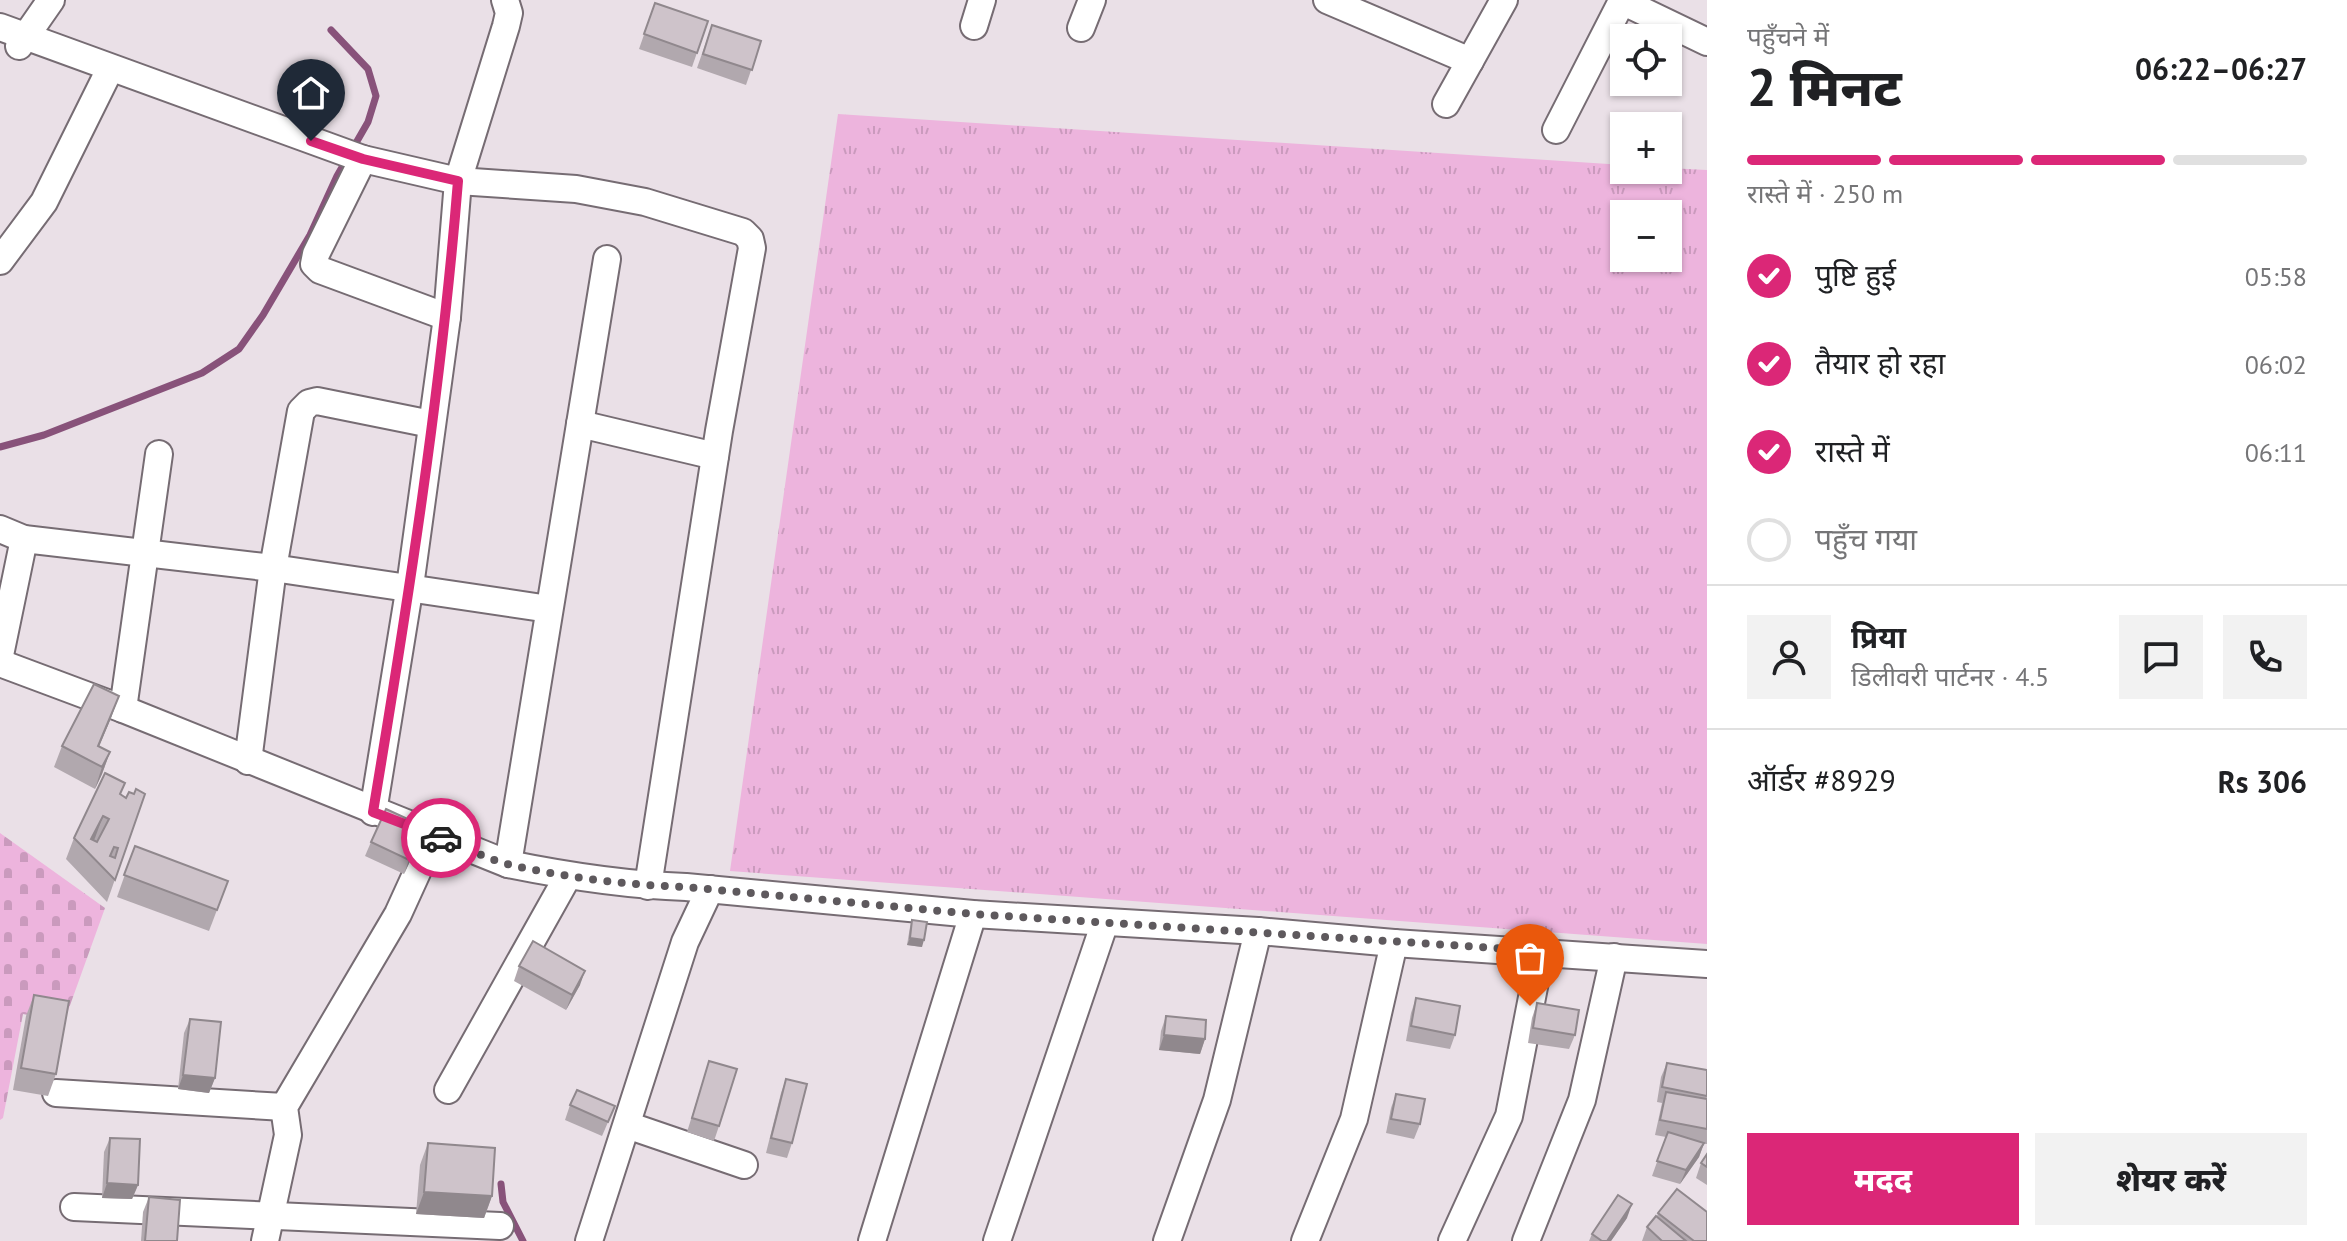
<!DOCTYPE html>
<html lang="hi">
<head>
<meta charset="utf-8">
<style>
  body { margin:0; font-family:"PT Sans","Noto Sans Devanagari",sans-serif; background:#f2f2f2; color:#202124; height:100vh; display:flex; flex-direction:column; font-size:30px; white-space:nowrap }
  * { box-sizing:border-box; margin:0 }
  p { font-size:26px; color:#757577 }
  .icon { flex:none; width:44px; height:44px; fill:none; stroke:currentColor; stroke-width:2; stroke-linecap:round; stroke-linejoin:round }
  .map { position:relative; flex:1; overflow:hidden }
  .panel { display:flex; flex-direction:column; background:#fff; width:640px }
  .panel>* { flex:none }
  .buttons { position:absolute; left:1610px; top:24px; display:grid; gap:16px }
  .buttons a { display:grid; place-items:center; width:72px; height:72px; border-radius:0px; background:#fff; box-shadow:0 2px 6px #0004; font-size:40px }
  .pin { position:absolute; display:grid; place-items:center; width:68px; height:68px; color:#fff; margin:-82px -34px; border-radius:50% 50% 50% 0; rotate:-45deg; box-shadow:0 0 8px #0007 }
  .pin .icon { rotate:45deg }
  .courier { position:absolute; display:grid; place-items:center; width:80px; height:80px; margin:-40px; border:6px solid #db2777; border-radius:50%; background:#fff; color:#222; box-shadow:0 2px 10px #0007 }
  .headline em { font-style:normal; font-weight:800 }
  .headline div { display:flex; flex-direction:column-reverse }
  .headline { display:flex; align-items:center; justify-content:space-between; height:136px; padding:0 40px }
  h1 { font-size:52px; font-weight:800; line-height:60px }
  .bar { display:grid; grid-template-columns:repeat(4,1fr); gap:12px 8px; align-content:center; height:96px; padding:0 40px }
  .bar i { height:10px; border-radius:6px; background:#e0e0e0 }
  .bar .current { background:#db2777 }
  .bar p { grid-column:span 4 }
  .line { display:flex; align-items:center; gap:20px; padding:0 40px; border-top:2px solid #e0e0e0 }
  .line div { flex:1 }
  .round { display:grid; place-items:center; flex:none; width:84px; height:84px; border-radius:0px; background:#f2f2f2 }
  ol { padding:0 40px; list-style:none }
  li { display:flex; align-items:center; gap:24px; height:88px }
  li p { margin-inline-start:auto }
  li .icon { padding:8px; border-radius:50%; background:#db2777; color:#fff; stroke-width:4 }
  li:last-child { color:#757577 }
  li i { width:44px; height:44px; border:4px solid #e0e0e0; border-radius:50% }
  .primary-button { display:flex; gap:16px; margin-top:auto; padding:16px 40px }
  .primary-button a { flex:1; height:92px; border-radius:0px; background:#db2777; color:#fff; font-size:32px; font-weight:800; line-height:92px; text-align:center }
  .primary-button a+a { background:#f2f2f2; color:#202124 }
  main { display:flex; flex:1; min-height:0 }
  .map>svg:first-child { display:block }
</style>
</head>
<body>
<main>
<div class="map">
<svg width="1707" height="1241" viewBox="0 0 1707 1241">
  <defs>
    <pattern id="grass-tufts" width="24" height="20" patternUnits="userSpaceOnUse" patternTransform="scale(2)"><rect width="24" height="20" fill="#edb4dd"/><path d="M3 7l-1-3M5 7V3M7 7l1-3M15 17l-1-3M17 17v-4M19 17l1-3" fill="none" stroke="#ca9abd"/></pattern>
    <pattern id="cemetery-stones" width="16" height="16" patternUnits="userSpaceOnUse" patternTransform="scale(2)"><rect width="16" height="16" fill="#edb4dd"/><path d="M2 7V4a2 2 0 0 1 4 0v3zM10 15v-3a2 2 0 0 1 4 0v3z" fill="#ca9abd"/></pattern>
  </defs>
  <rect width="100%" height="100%" fill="#eae0e7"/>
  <path fill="url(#grass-tufts)" fill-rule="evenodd" d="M838,114l786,51v5h44v-2l39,2v774l-977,-73zM1624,214h44v44h-44z"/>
  <path fill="url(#cemetery-stones)" d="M0,833l105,75 -41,114 -41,-8 -20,104 -3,2z"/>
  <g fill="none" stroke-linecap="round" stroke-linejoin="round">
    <g stroke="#88527a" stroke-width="7">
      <path d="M0,447l44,-12 158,-62 37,-24 24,-34 47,-80 27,-59 31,-54 8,-26 -8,-27 -37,-39"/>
      <path d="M501,1184l2,18 20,39"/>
    </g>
    <defs>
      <g id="street">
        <path d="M1327,0l143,61"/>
        <path d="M974,26l8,-26"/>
        <path d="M0,27l363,132 95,22 118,8 69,13 98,30 7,7 2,9 -33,183 -71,455"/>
        <path d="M1081,28l11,-28"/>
        <path d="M19,46l32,-46"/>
        <path d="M1446,104l58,-104"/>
        <path d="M1556,130l66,-129 85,41"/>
        <path d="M363,159l-47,95 -2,10 6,6 127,47"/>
        <path d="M0,261l44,-59 66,-133"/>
        <path d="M580,424l135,32"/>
        <path d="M0,529l24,10 249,29 276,41"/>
        <path d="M0,655l24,-116"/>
        <path d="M0,663l123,46 385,155c59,12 118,21 178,23l287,27 285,17 136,12 313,21"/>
        <path d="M123,709l36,-255"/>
        <path d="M248,761l25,-193 28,-157 8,-8 8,-2 114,23"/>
        <path d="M373,812l38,-233 36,-262 11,-136 48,-155 3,-13 -4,-13"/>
        <path d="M508,864l99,-605"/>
        <path d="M448,1090l120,-214"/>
        <path d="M56,1093l228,14"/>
        <path d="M627,1125l117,40"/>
        <path d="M74,1207l426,19"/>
        <path d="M265,1241l23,-106 -4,-28 114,-193 36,-79"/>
        <path d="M589,1241l96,-299 25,-53"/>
        <path d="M872,1241l101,-327"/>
        <path d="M997,1241l108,-319"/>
        <path d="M1167,1241l50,-141 41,-169"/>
        <path d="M1305,1241l49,-122 40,-176"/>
        <path d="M1452,1241l57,-125 32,-165"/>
        <path d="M1526,1241l56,-141 32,-143"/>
      </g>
    </defs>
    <use href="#street" stroke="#766c73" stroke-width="30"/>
    <use href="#street" stroke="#fff" stroke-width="26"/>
  </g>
  <g fill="#b1a8ae">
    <path d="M655,3l53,18 -16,46 -53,-18z"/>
    <path d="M712,25l49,16 -15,44 -49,-17z"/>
    <path d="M111,718l-12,29 11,5 -8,22 -7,15 -41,-22 8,-21z"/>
    <path d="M134,794h11l-38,108 -41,-43 8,-21 47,-43 5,3z"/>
    <path d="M371,842h48l-15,32 -39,-18z"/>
    <path d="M135,846l93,35 -19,50 -92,-34z"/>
    <path d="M912,920l10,27 -15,-2 3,-18z"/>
    <path d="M519,966l61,19 -14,25 -52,-29z"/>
    <path d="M34,995l22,79 -8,22 -35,-6 13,-74z"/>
    <path d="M1416,998l39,37 -5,14 -44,-8 5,-28z"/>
    <path d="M1537,1003l38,32 -6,14 -41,-6 4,-25z"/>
    <path d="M1166,1016l39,23 -5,15 -41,-4 2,-19z"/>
    <path d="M190,1019l25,59 -6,15 -31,-4 6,-56z"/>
    <path d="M709,1061l10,65 -5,15 -27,-9z"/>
    <path d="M1667,1063l40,7v74h-3l-5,13 -19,27 -28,-8 14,-39 -11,-2 7,-32 -5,-1 4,-25z"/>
    <path d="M786,1079l6,64 -5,15 -21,-5 15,-60z"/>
    <path d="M1396,1094l24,30 -6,15 -28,-6 5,-25z"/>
    <path d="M570,1105l45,1 -13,30 -37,-16z"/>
    <path d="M110,1138l28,47 -6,14 -30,-1 2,-46z"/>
    <path d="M428,1143l64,53 -8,22 -68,-4 4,-49z"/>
    <path d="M1707,1154v31l-11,-7 5,-15z"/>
    <path d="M149,1197l28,44h-36l2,-29z"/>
    <path d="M1658,1213l49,28h-65l5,-14 10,-11z"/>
    <path d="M1627,1218l-16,23h-22l3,-7z"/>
  </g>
  <g fill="#90888d">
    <path d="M119,696l-8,22 -19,44 6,-16z"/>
    <path d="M110,752l-8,22 -7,15 7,-22z"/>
    <path d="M103,816l-8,22 -7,14 3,-13z"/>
    <path d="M425,827l-6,15 -15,32 5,-14z"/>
    <path d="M910,938l14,2 -2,7 -15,-2z"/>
    <path d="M585,971l-5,14 -14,25 6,-15z"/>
    <path d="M1164,1035l41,4 -5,15 -41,-4z"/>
    <path d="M183,1075l32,3 -6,15 -31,-4z"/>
    <path d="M1704,1143l-5,14 -19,27 6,-14z"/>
    <path d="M107,1183l31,2 -6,14 -30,-1z"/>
    <path d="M424,1192l68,4 -8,22 -68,-4z"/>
    <path d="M1632,1204l-5,14 -16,23h-4z"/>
  </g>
  <g fill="#cec3ca" stroke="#90888d" stroke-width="2" fill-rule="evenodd">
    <path d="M655,3l53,18 -11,32 -53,-19z"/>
    <path d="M712,25l49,16 -9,29 -49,-16z"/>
    <path d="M94,684l25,12 -21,50 12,6 -8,15 -40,-21z"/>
    <path d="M105,773l20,10 -5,11 6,4 3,-6 5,2 2,-5 9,5 -30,86 -41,-42zM103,816l6,3 -12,23 -6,-3zM114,847l4,1 -3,10 -5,-2z"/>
    <path d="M386,809l39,18 -16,33 -38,-18z"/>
    <path d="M135,846l93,35 -11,29 -93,-35z"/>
    <path d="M912,920l15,2 -3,18 -14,-2z"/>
    <path d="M533,941l52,30 -13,24 -53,-29z"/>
    <path d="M34,995l35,6 -13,73 -35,-6z"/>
    <path d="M1416,998l44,8 -5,29 -44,-9z"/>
    <path d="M1537,1003l42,7 -4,25 -42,-7z"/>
    <path d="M1166,1016l40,4 -1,19 -41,-4z"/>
    <path d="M190,1019l31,3 -6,56 -32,-3z"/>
    <path d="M709,1061l28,8 -18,57 -27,-8z"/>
    <path d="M1667,1063l40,7v26l-45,-9z"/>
    <path d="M786,1079l21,5 -15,59 -21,-5z"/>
    <path d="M577,1090l38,16 -7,16 -38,-17z"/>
    <path d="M1666,1092l41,7v30l-47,-9z"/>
    <path d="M1396,1094l29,5 -5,25 -29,-5z"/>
    <path d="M1668,1132l36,11 -18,27 -29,-9z"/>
    <path d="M110,1138l30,1 -2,46 -31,-2z"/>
    <path d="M428,1143l67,5 -3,48 -68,-4z"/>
    <path d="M1707,1154v13l-6,-4z"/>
    <path d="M1677,1189l30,23v29h-13l-36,-28z"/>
    <path d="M1618,1195l14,9 -25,37h-5l-10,-7z"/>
    <path d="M149,1197l31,3 -3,41h-32z"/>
    <path d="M1656,1216l30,25h-24l-15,-14z"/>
  </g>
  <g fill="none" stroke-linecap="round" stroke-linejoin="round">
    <path stroke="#5e595d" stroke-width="8" stroke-dasharray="0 14.4" d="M441,838c23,9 46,21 70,27 57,13 117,20 175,22l287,27 568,37 -11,55"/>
    <path stroke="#db2777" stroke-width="10" d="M311,141l52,18 95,22c-17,211 -50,421 -85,631l68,26"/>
  </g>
</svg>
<div class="buttons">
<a><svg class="icon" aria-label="locate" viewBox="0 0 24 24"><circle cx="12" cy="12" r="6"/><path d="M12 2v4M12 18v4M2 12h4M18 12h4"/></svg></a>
<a>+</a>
<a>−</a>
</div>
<div class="pin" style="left:1530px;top:1006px;background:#ea580c"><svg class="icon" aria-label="bag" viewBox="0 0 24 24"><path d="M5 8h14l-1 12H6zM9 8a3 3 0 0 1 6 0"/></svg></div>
<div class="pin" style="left:311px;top:141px;background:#1f2937"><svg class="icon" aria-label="home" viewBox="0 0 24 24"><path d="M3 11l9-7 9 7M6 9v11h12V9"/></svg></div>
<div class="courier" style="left:441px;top:838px"><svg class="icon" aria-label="car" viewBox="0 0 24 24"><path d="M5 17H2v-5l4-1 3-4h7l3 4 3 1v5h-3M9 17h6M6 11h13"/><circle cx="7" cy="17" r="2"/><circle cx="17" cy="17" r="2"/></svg></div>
</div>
<section class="panel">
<div class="headline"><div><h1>2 मिनट</h1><p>पहुँचने में</p></div><em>06:22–06:27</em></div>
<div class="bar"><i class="current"></i><i class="current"></i><i class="current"></i><i></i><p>रास्ते में · 250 m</p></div>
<ol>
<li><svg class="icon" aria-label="check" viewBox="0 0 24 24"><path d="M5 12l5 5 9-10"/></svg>पुष्टि हुई<p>05:58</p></li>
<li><svg class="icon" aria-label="check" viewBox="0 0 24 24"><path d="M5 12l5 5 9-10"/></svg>तैयार हो रहा<p>06:02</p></li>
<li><svg class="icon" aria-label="check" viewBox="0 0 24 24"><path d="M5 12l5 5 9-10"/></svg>रास्ते में<p>06:11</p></li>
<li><i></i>पहुँच गया</li>
</ol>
<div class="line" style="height:144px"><a class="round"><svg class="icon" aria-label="person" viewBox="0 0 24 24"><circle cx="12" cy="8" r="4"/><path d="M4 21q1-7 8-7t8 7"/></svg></a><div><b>प्रिया</b><p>डिलीवरी पार्टनर · 4.5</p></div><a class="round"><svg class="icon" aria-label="chat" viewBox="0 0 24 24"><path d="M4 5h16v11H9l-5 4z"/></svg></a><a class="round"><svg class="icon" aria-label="phone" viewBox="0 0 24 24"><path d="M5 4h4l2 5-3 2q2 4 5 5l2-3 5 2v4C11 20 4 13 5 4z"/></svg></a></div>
<div class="line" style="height:104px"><div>ऑर्डर #8929</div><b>Rs 306</b></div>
<div class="primary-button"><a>मदद</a><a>शेयर करें</a></div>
</section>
</main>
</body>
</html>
